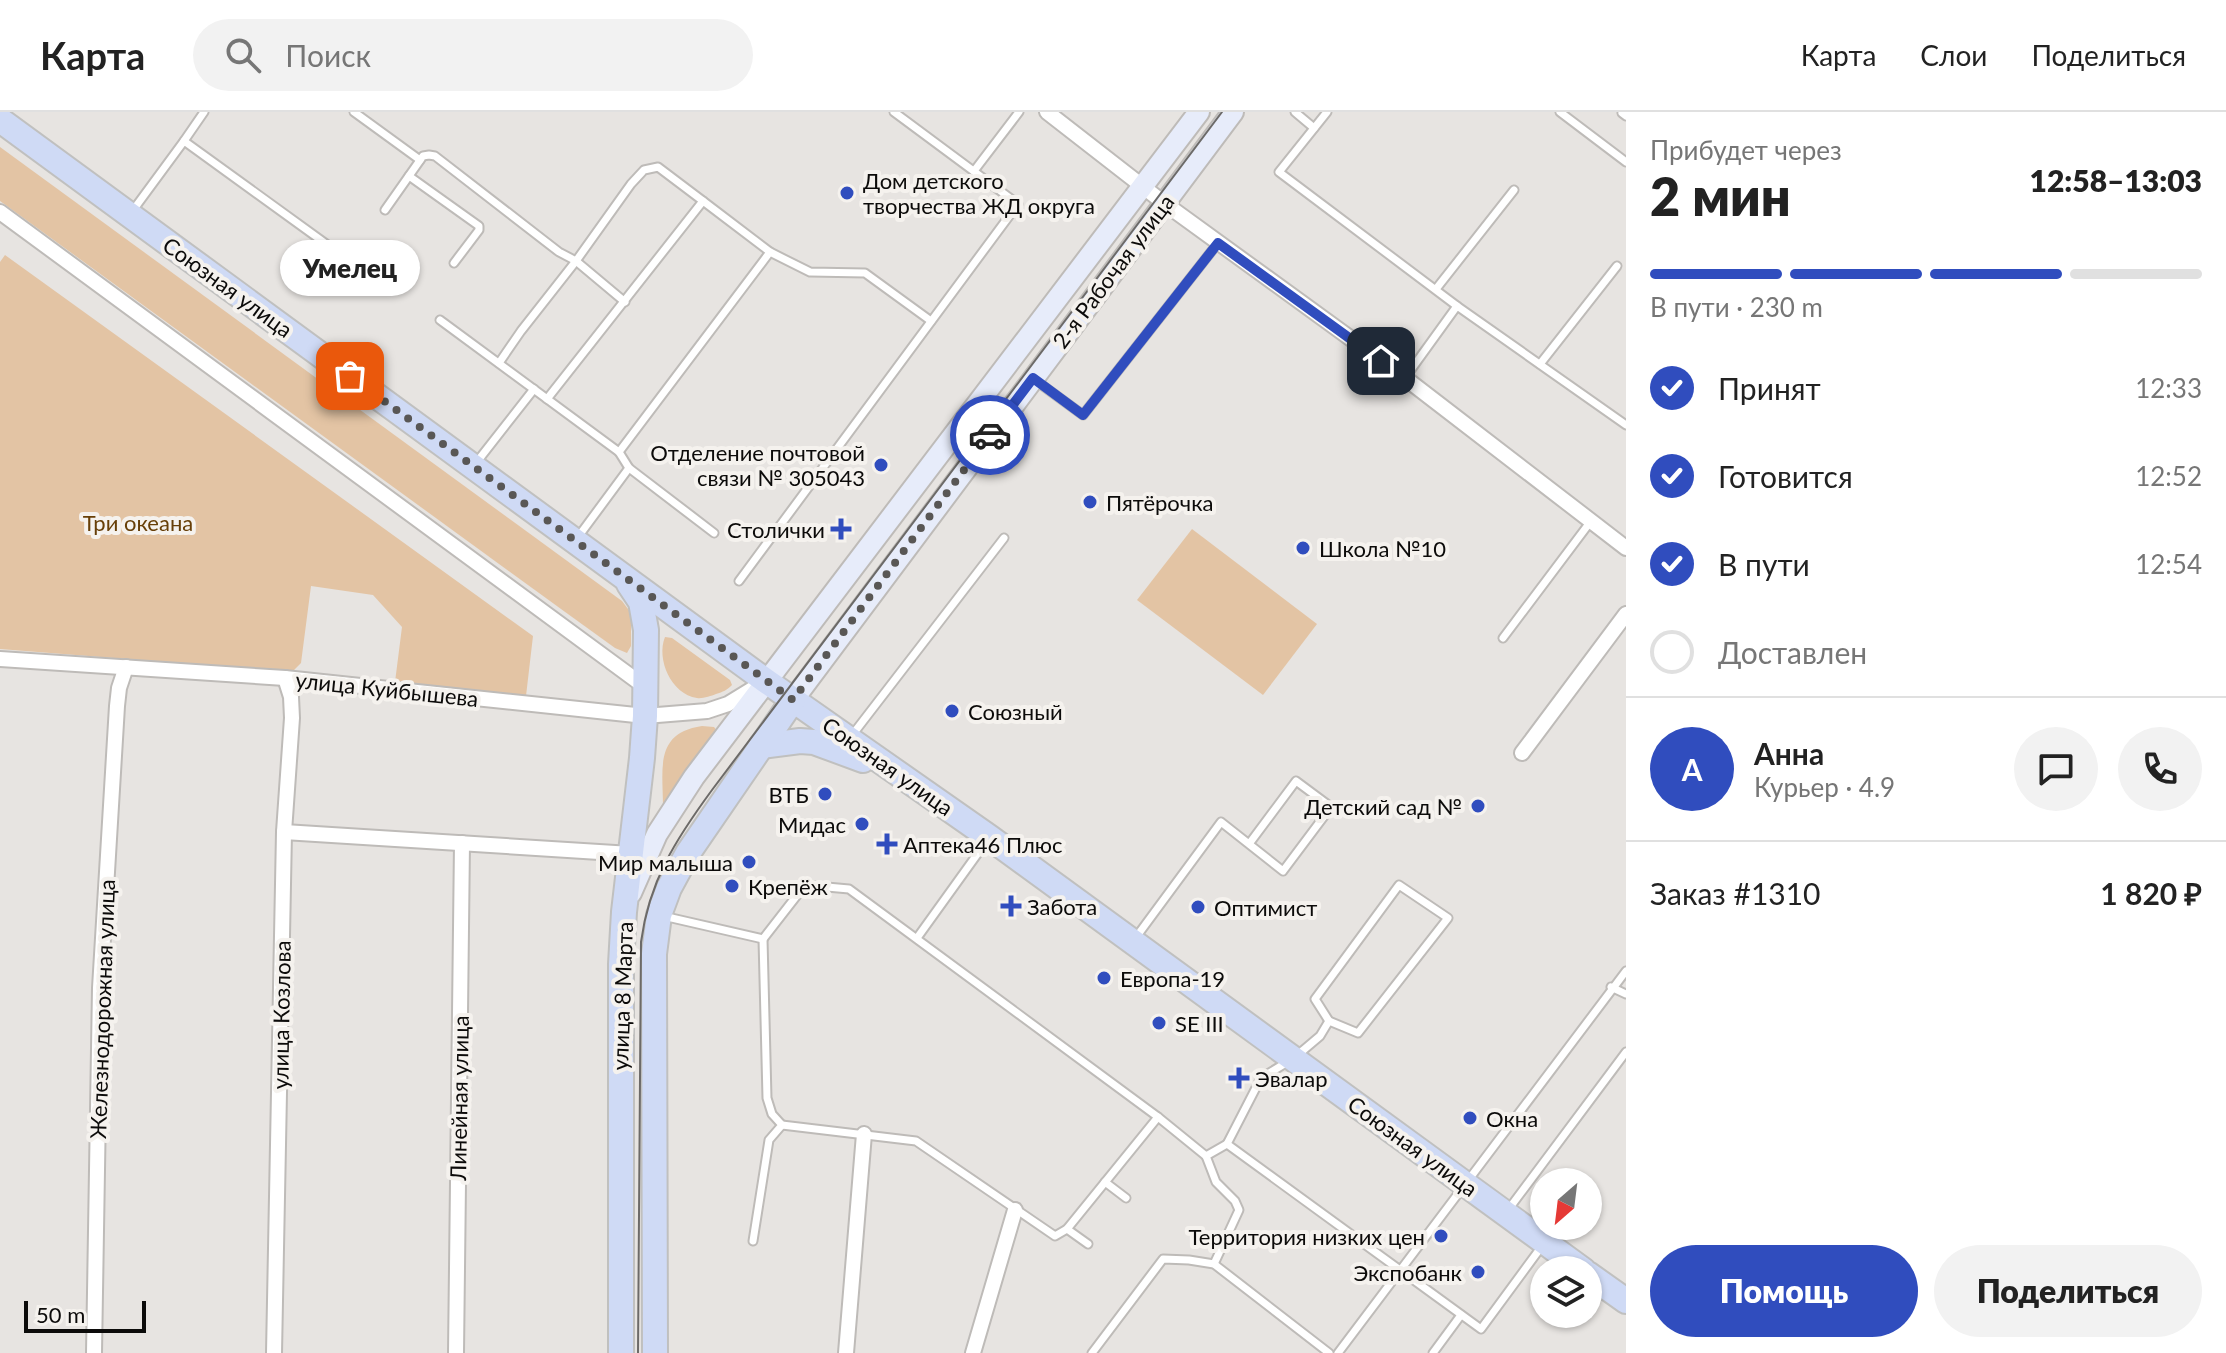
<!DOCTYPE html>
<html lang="ru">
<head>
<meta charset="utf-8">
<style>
  body { margin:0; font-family:Lato,sans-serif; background:#f2f2f2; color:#222; height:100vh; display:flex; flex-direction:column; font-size:30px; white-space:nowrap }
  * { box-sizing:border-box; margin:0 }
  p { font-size:26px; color:#767676 }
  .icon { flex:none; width:44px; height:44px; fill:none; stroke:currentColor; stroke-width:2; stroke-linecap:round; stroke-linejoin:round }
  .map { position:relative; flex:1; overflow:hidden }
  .drawer { display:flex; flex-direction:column; background:#fff; width:600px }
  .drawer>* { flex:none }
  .needle { width:52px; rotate:208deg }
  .tools { position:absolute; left:1530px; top:1056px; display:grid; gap:16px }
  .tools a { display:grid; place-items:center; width:72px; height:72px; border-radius:50%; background:#fff; box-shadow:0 2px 6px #0004; font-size:40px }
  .scale { position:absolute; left:24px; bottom:20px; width:122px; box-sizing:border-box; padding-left:8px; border:4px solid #0c0b0a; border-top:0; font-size:22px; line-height:28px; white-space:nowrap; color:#0c0b0a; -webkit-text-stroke:6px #f5f2ee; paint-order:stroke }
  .pin { position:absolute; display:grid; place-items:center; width:68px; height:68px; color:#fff; margin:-34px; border-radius:16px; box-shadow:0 4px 12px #0006 }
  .courier { position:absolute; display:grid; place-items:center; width:80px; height:80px; margin:-40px; border:6px solid #304dbe; border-radius:50%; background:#fff; color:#222; box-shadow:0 2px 10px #0007 }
  .bubble { position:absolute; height:56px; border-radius:28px; background:#fff; box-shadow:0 2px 6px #0004; font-size:26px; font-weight:800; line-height:56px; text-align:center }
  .head em { font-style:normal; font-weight:800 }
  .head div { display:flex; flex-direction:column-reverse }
  .head { display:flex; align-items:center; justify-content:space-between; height:136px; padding:0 24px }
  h1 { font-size:52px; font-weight:800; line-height:60px }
  .bar { display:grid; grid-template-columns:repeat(4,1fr); gap:12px 8px; align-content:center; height:96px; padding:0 24px }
  .bar i { height:10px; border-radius:6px; background:#e0e0e0 }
  .bar .current { background:#304dbe }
  .bar p { grid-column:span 4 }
  .line { display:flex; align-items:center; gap:20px; padding:0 24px; border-top:2px solid #e0e0e0 }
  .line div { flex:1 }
  .round { display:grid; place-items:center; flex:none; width:84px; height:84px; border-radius:42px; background:#f2f2f2 }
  ol { padding:0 24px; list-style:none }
  li { display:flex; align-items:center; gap:24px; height:88px }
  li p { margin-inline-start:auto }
  li .icon { padding:8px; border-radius:50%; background:#304dbe; color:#fff; stroke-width:4 }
  li:last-child { color:#767676 }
  li i { width:44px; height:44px; border:4px solid #e0e0e0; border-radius:50% }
  .cta { display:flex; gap:16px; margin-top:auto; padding:16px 24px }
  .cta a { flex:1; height:92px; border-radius:48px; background:#304dbe; color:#fff; font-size:32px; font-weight:800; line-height:92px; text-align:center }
  .cta a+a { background:#f2f2f2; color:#222 }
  header { display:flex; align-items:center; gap:48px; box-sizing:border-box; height:112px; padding:0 40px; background:#fff; border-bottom:2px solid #e0e0e0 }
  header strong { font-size:38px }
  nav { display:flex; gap:44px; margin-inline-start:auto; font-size:28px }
  .search { width:560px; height:72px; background:#f2f2f2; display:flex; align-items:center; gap:20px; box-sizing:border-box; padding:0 28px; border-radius:44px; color:#767676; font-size:30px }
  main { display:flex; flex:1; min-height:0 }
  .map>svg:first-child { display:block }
</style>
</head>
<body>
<header>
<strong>Карта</strong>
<div class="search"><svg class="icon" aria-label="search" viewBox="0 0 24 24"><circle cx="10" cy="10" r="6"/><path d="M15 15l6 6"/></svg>Поиск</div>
<nav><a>Карта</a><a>Слои</a><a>Поделиться</a></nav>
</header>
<main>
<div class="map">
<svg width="1626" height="1241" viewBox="0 0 1626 1241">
  <rect width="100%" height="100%" fill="#e7e4e1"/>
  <g fill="#e3c4a4">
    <path d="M0,35l622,454 9,12v33l-4,7 -12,-5 -54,-39 -561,-408z"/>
    <path d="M5,143l528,381 -7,60 -131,-14 7,-55 -29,-32 -62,-9 -10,77 -9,9 -292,-23v-387z"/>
    <path d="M1192,417l125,95 -54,71 -126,-95z"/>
    <path d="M665,525l7,1 58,42 2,5c-5,5 -9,7 -16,9 -5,2 -14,5 -19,4 -26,-4 -41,-39 -32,-61z"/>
    <path d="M702,614l12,1 4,5 -55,75c0,-38 -9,-74 39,-81z"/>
  </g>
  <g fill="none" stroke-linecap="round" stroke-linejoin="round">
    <defs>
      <g id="lane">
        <path d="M354,0l66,48"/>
        <path d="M1295,0l19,16"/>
        <path d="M1327,0l-48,60 178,134"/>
        <path d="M1560,0l66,50"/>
        <path d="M1622,1l4,3"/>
        <path d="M184,29l20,-29"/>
        <path d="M974,59l45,-59"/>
        <path d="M409,64l70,50v4l-25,33"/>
        <path d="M385,98l38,-54 6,-1 6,1 124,96 17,9 49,41"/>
        <path d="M131,101l53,-72 145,105"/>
        <path d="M1436,177l78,-99"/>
        <path d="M440,208l179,132 151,-200 40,20 55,1 66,48"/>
        <path d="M499,251l22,-32 55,-70 55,-77 13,-14 14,-3 45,34"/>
        <path d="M1540,252l77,-98"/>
        <path d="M1405,266l52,-72 169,119"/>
        <path d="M1035,268l48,35 135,-172"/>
        <path d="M547,287l156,-198 67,51"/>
        <path d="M619,340l10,16 85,65"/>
        <path d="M476,351l58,-74"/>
        <path d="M578,425l51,-69"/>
        <path d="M739,469l279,-377 -124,-92"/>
        <path d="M1503,526l88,-117"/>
        <path d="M853,622l151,-196"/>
        <path d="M1399,773l49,33 -90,115 -29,-12 -14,-22z"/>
        <path d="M663,804l100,23 42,-54 44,4 309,228 48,39 21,-12"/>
        <path d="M917,826l69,-96"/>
        <path d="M1134,828l87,-118 62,49 48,-64 -35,-26 -47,63"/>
        <path d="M1611,875l15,7"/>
        <path d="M1329,909l-9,15 -26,22 -33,20 -34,66 254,185 61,-83"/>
        <path d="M782,1013l134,16 139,95 12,-7 91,-112"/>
        <path d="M1206,1044l10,26 19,19 4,9 -25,54"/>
        <path d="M1105,1070l21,16"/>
        <path d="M1508,1098l118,-158"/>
        <path d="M1067,1117l21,15"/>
        <path d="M753,1129l16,-101 13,-15 -10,-11 -5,-16 -4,-159"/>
        <path d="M1092,1241l71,-94 26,1 25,4 115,89"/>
        <path d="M1338,1241l288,-382"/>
        <path d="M1433,1241l28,-38"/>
      </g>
      <g id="street">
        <path d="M1047,0l117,91 241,175 221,170"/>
        <path d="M0,100l644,474"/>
        <path d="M0,547l285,19 360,38 62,-5 21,-7 31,-19"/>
        <path d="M1522,641l104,-139"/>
        <path d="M284,720l347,22"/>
        <path d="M94,1241l6,-365 17,-282 2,-18 7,-21"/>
        <path d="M274,1241l10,-521 8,-114 -1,-21 -6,-19"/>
        <path d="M456,1241l6,-510"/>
        <path d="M846,1241l18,-219"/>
        <path d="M973,1241l42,-143"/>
      </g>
      <g id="secondary">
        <path d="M793,588l440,-588"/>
        <path d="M631,781l26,-59 37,-57 505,-665"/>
      </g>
      <g id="primary">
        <path d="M0,8l766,561 223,156 594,433"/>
        <path d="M761,634l39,-5 14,1 49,18"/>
        <path d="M1588,1162l38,27"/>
        <path d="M621,1241v-389l3,-52 18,-154 3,-42 1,-86 -5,-28 -12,-18"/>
        <path d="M655,1241l-1,-399 5,-39 10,-27 19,-35 105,-153"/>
      </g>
    </defs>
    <use href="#lane" stroke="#bebbb8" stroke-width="11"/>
    <use href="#street" stroke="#bebbb8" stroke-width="18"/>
    <use href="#secondary" stroke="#bebbb8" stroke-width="24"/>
    <use href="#primary" stroke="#c0c0bf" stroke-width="28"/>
    <use href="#lane" stroke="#fff" stroke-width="7"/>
    <use href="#street" stroke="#fff" stroke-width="14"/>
    <use href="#secondary" stroke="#e7ecfa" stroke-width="20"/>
    <use href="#primary" stroke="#cfdaf5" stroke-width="24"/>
    <path stroke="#6c6a68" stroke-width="2" d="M638,1241l3,-411c8,-61 35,-103 71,-152l510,-678"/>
  </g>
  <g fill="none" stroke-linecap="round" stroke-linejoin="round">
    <path stroke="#595755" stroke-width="8" stroke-dasharray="0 14.4" d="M350,264l443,324 197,-265"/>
    <path stroke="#304dbe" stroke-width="10" d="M990,323l43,-57 50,37 135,-172 163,118"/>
  </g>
  <g fill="#304dbe" stroke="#f5f2ee" stroke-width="3">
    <circle cx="847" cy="81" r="8"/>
    <circle cx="881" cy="353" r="8"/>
    <circle cx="1090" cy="390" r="8"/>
    <path d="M837 405h8v8h8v8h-8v8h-8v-8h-8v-8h8z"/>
    <circle cx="1303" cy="436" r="8"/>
    <circle cx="952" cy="599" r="8"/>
    <circle cx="825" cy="682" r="8"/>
    <circle cx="1478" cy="694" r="8"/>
    <circle cx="862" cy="712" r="8"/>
    <path d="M883 720h8v8h8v8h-8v8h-8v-8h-8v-8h8z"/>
    <circle cx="749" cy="750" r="8"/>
    <circle cx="732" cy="774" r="8"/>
    <path d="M1007 782h8v8h8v8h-8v8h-8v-8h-8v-8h8z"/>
    <circle cx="1198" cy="795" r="8"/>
    <circle cx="1104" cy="866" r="8"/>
    <circle cx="1159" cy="911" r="8"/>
    <path d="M1235 954h8v8h8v8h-8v8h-8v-8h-8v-8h8z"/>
    <circle cx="1470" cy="1006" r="8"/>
    <circle cx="1441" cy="1124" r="8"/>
    <circle cx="1478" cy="1160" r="8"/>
  </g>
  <g text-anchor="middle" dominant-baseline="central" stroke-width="8" stroke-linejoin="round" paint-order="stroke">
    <g font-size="22" fill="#0c0b0a" stroke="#f5f2ee" text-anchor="start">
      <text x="863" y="68">Дом детского<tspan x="863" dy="25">творчества ЖД округа</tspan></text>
      <text x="865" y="340" text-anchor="end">Отделение почтовой<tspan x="865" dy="25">связи № 305043</tspan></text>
      <text x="1106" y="390">Пятёрочка</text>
      <text x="825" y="417" text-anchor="end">Столички</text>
      <text x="1319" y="436">Школа №10</text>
      <text x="968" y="599">Союзный</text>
      <text x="809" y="682" text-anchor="end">ВТБ</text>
      <text x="1462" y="694" text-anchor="end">Детский сад №</text>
      <text x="846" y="712" text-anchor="end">Мидас</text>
      <text x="903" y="732">Аптека46 Плюс</text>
      <text x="733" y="750" text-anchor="end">Мир малыша</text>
      <text x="748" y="774">Крепёж</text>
      <text x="1027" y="794">Забота</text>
      <text x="1214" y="795">Оптимист</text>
      <text x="1120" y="866">Европа-19</text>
      <text x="1175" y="911">SE III</text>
      <text x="1255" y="966">Эвалар</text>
      <text x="1486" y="1006">Окна</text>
      <text x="1425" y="1124" text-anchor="end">Территория низких цен</text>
      <text x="1462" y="1160" text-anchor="end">Экспобанк</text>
    </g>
    <g font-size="22" fill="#0c0b0a" stroke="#f5f2ee">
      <text transform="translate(1113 159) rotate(-53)">2-я Рабочая улица</text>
      <text transform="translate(228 175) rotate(36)">Союзная улица</text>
      <text transform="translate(387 577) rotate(6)">улица Куйбышева</text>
      <text transform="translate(888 654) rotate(35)">Союзная улица</text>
      <text transform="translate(622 884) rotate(-88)">улица 8 Марта</text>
      <text transform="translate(102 897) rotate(-88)">Железнодорожная улица</text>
      <text transform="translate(281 903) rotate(-89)">улица Козлова</text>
      <text transform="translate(459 986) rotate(-89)">Линейная улица</text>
      <text transform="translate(1413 1034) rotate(36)">Союзная улица</text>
    </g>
    <g font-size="22" fill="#673f08" stroke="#f5f2ee">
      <text x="138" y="410">Три океана</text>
    </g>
  </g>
</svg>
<div class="tools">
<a><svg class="needle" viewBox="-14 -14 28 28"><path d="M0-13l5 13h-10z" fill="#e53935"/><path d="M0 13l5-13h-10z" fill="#767676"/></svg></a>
<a><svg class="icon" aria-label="layers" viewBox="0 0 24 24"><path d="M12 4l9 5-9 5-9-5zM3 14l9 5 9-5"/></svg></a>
</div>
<div class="scale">50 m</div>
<div class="pin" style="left:350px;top:264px;background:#ea580c"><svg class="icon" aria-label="bag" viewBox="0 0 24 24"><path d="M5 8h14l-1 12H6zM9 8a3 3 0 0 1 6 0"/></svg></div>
<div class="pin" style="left:1381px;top:249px;background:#1f2937"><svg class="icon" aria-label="home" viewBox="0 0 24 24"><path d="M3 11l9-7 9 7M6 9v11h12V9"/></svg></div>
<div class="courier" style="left:990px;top:323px"><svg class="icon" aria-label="car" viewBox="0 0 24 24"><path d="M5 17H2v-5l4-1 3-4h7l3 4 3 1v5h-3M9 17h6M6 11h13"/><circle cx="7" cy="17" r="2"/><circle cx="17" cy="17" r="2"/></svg></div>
<div class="bubble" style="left:280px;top:128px;width:140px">Умелец</div>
</div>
<section class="drawer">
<div class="head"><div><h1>2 мин</h1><p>Прибудет через</p></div><em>12:58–13:03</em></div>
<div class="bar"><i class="current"></i><i class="current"></i><i class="current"></i><i></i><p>В пути · 230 m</p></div>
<ol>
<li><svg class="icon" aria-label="check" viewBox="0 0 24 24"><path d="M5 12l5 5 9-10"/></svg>Принят<p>12:33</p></li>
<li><svg class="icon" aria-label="check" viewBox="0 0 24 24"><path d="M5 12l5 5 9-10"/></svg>Готовится<p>12:52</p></li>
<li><svg class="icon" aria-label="check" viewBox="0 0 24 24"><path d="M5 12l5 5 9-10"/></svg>В пути<p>12:54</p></li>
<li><i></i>Доставлен</li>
</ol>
<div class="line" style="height:144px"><b class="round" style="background:#304dbe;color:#fff">А</b><div><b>Анна</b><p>Курьер · 4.9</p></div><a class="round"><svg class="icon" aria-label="chat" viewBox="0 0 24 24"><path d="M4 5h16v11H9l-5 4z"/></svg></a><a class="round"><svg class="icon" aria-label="phone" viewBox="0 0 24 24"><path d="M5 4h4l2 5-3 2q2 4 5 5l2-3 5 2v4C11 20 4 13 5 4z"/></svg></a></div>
<div class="line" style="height:104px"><div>Заказ #1310</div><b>1 820 ₽</b></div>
<div class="cta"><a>Помощь</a><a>Поделиться</a></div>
</section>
</main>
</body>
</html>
